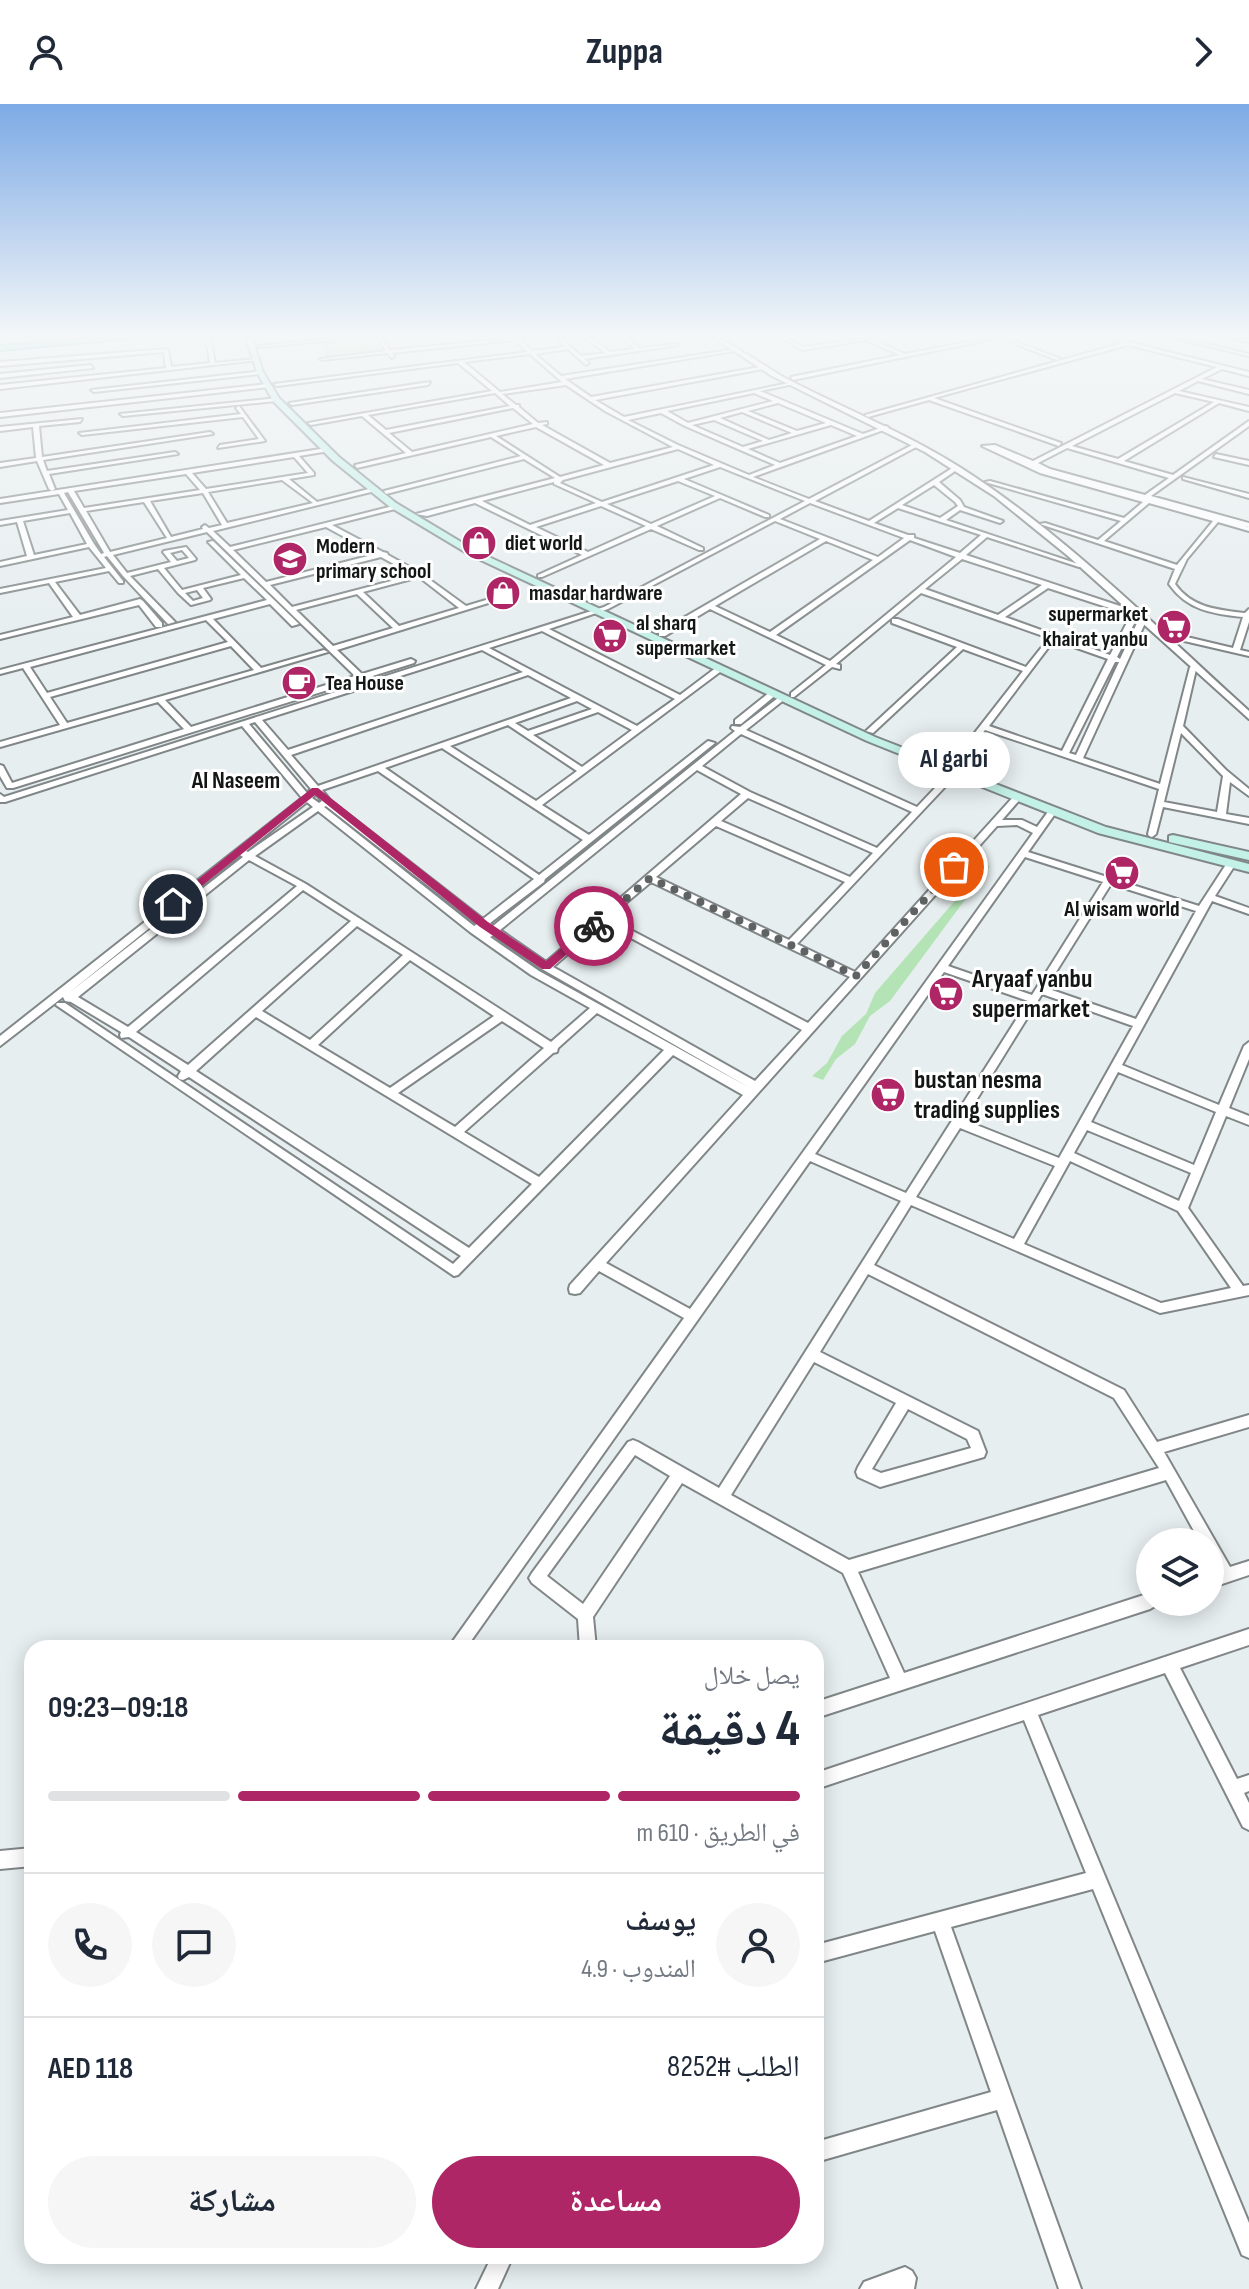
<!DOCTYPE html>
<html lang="ar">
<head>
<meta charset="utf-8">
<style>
  body { margin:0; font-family:"Sofia Sans Condensed","Noto Naskh Arabic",sans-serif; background:#f6f6f7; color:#1f2937; direction:rtl; height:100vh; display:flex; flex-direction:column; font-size:30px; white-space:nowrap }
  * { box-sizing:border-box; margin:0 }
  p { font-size:26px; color:#747a83 }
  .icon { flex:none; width:44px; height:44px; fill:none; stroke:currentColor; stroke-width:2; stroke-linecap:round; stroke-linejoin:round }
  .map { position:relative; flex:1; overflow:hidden; direction:ltr }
  .drawer { position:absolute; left:24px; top:1536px; width:800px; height:624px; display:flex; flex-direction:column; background:#fff; border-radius:24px; box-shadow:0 4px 20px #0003; direction:rtl }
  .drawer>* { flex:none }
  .buttons { position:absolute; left:1136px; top:1424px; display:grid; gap:16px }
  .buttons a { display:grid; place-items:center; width:88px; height:88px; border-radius:50%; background:#fff; box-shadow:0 4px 20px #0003; font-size:40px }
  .pin { position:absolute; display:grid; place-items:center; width:68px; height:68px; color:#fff; margin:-34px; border:4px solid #fff; border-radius:50%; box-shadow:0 2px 8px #0007 }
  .courier { position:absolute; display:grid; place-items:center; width:80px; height:80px; margin:-40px; border:6px solid #af2667; border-radius:50%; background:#fff; color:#222; box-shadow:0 2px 10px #0007 }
  .bubble { position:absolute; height:56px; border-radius:28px; background:#fff; box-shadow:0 4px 20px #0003; font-size:26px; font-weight:700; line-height:56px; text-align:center; direction:rtl }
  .head em { font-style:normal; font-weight:700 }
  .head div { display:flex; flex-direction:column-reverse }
  .head { display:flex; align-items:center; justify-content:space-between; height:136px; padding:0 24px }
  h1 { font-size:52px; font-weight:700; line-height:60px }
  .bar { display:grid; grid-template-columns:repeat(4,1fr); gap:12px 8px; align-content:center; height:96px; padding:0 24px }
  .bar i { height:10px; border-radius:6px; background:#e0e1e3 }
  .bar .on { background:#af2667 }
  .bar p { grid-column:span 4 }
  .line { display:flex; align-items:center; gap:20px; padding:0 24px; border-top:2px solid #e0e1e3 }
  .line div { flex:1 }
  .round { display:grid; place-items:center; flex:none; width:84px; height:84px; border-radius:42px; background:#f6f6f7 }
  .action { display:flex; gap:16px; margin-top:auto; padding:16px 24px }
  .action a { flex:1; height:92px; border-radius:48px; background:#af2667; color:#fff; font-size:32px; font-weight:700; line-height:92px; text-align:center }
  .action a+a { background:#f6f6f7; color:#1f2937 }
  header { display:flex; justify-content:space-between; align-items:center; height:104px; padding:0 24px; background:#fff; font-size:36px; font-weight:700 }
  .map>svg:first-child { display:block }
</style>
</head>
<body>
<header><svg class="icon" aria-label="forward" viewBox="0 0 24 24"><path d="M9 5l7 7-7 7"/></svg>Zuppa<svg class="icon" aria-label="person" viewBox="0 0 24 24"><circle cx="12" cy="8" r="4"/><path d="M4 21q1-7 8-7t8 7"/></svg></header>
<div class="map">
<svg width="1249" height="2185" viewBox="0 0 1249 2185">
  <rect width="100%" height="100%" fill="#e7eeef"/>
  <g fill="#b4e4b6">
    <path d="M376,234l7,13 -57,6 -7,-15z"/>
    <path d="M986,761l4,1 -100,135 -20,15 -15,28 -19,15 -13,21 -11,-4 15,-13 15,-27 24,-22 9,-21z"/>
  </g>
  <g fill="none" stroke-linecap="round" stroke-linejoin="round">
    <defs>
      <g id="minor">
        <path d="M63,234h4v2l-4,1z"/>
        <path d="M206,234h4l5,25 42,-4 2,1 -259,29v-4l166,-17 -2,-16 -164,14v-4l166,-13 2,1 3,17 39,-4z"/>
        <path d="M341,234h17l-98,9 -2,-1z"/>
        <path d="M378,234h4l8,12 129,-12 13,13 33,-4 -9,-9h5l20,18 24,-3 -19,-15h5l19,14 25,-3 -13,-11h5l13,10 37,-4 2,1 -95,14 5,4 -3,2 -18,-16 -33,5 26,22 175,-27 -2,2 -169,28 26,18 174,-31 -2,3 -168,31 29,17 170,-35v2l-34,7 103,43 23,-8 3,2 -136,49 56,22 105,-55h4v2l-103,55 54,20 85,-54h4v2l-19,13 21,18 4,7 39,14 -3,2 -40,-13 -14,10 138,46 -5,1 -92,-30 -21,18 172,57 1,2 -22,43 3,2 18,-38 4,-2 4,2 -63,137 77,26 30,-117 7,-2 -14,61 43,44 23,19v7l-19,-14 -4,32 23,4v6l-86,-17 -7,27 -4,3 -3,-1 -1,-2 11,-45 -174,-59 -27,36h-6v-4l71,-91 -60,-22 -90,84 -7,-2 91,-84 -65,-24v-4h6l128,48 23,-29 -128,-45 -85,71 4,1v4l-8,-2 -38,30h-3v-4l35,-28 -116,-56 -45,27h-6v-4l161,-93 -45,-18 -167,88 -59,20 131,66 37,-28 7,2 -182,136 47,30 119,-94 7,2 -170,136 -1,3 -54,41 3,3 242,-195 -4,-3 1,-2 8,1 42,-32 4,2 -1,2 -39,31 171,77 35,-37 7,2 -162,172 58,28 160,-177 7,2 -20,23h20l15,7 13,-18 7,2 -29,41 171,54 28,-43h6l2,2 -20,31 34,12v6l-37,-13 -90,164 97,40 25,-59 5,-4v17l-20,49 20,8v9l-23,-9 -38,92 55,78 6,-1v10l-89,18 -249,-108 -37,60 250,125 33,52 92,-27v12l-85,25 66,115 19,-6v14l-39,13v-14l6,-2 -6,-12v-18h-10l-34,-62 -308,92 46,101 246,-80v9h7l-2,4 -5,3 -334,109v-16l74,-24 -47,-105 -161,-90 -89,134 3,31h-16l-2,-29 -46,-36 -3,-5 3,-5 96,-131 5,-2 5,2 81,46 182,-287 -91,-40 -344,487h-18l236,-330 -85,-47 -19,22 -5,1 -5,-1 -1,-4 1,-4 173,-190 -70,-40 -215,220 -4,1 -398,-271 1,-2h8l388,261 8,-8 -272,-179 -6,3 -4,-1 -1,-3 3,-5 -52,-34 -8,1 -1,-3 1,-3 -50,-30 -6,-1 -2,-4 -63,49v-10l302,-238 -60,-72 -237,76h-5v-8l4,3 600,-190 201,-106 -85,-34 -36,12 85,36v2h-4l-45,-19 -63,28 46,22v2h-4l-48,-21 -109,48h-4v-2l44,-20 -107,-52 -48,13 -11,-2 139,-36 -31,-19 -138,35 -2,-3 137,-35 -30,-19 -134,31 -2,-3 51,-12 -44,-37 -51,9 -3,-2 184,-32 -34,-28 -181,23 -3,-2 253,-32 -12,-12 -123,13 2,4 -2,1 -5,-5 -65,7 -2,-1 66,-8zM530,250l32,28 -62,10 -36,-30zM566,281l39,26 68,36 -63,16 -68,-38 5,-1v-2l-9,1 -19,-16v-2h-3l-14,-11zM495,289l15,13 -124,24 -18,-15zM754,289l19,8 -85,22 -21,-12zM778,299l48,20 -29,8 -49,-20zM513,304l20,16 -121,28 -23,-19zM742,308l50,21 -23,7 -49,-22zM661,309l24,13 90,39 -26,10 -71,-30 -50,-25zM714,316l49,21 -20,6 -51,-22zM831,321l26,11 -77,27 -32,-14zM536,323l68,38 -44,12 -64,-41zM678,345l36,16 -112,37 -42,-19 3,-3zM678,377l37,15 -64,28 -44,-20zM554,378v2l42,19 -66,22 -48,-24zM934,381l21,17 3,4 -18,12 -38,-13zM810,399l94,35 -26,19 -98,-38zM601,402l45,20 -58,26 -52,-25zM898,404l83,27 -21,18 -46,-15v-3h-6l-34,-12zM910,436l46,17 -126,104 -54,-26zM826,437l47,19 -103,72 -55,-26zM962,455l80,26 -44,30 -73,-26zM1048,484l83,27 -21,40 -105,-38zM542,527l133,68 -38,27 -148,-78zM1054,536l54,19 -46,92 -73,-25zM482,546l41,22 -235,78 -26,-30zM1115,558h4l-43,93 -7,-2zM528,571l43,23 -253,88 -27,-31zM577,597l15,8 -64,22 -13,-8zM598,608l34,18 -50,37 -49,-32zM255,618l56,67 -4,4 -58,-69zM508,621l69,46 -41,30 -86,-55zM1181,629l42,43 -6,36 -53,-10zM741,630l171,78 -35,36 -127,-56 -48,-26zM442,644l141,92 -44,35 -154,-107zM697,666l44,24 -195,168 -46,-32zM378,667l156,108 -51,40 -153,-119 -8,-10zM316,690l6,7 -3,2 -7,-5zM748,694l125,55 -23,24 -129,-56zM307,698l6,5 -65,45 -2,-1zM326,702l151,118 -3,2 -150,-119zM318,707l152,121 61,43 59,33 -39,34 -245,-158 -51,-28zM1017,721l16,8 -343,476 -84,-46 391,-437zM716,722l129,56 -56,58 -133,-63zM240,751l3,2 -173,135zM1025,753l78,25 -71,113 -84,-29zM249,756l48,26 -169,141 -50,-30zM651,778l199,95 -42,46 -200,-105zM1111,780l85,27 -60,108 -90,-31zM303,786l48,31 -163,144 -52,-33zM603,819l199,107 -47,51 -202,-114zM357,822l46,29 -93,85 -48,-29zM494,831l48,34 208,119 -211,-117 -49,-34zM410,856l84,56 -104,72 -72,-43zM944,868l84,29 -122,192 -91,-39zM1042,890l91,32 -74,132 -95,-38zM597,909l67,37 -125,127 -75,-45 89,-79 4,-1 1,-4zM256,913l276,167 -63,64 -273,-177zM502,917l42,27 -89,79 -57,-34zM1118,968l98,40 -22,53 -103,-43zM960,1024l95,38 -41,73 -98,-42zM1087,1026l104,43 -12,28 -105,-48zM1070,1057l108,50 53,77 -70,15 -137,-59zM868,1170l246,124 45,70 -310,92 -118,-65 83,-133 82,41 -38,64 -2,5 2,5 22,10 104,-30 2,-5 -8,-21 -158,-79zM908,1305l59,30 4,9 -90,25 -9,-4zM635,1351l35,21 -87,128 -36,-28z"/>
        <path d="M782,234h5l16,9 66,-9 36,16 84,-16h8l-204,42 -2,-3 109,-22 -34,-15 -64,10z"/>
        <path d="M1000,234h6l55,21 -4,1z"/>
        <path d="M1105,234h7l137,34v4l-27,-7 -20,10 47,11v4l-51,-13 -19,10 70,16v4l-30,-8 -95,58 49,14 76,-54v5l-98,70 98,27v4l-30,-8 30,8v4l-31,-9 -31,37 -12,25c17,24 43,26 70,29l4,-4v13l-9,28 9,2v4l-82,-19 -1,-2 4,-2 63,15 10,-31c-30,-3 -56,-7 -74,-33l6,-15 -135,-45 5,-1 53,17 23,-19 -136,-39 5,-1 134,37 19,-16 -103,-29 -58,-27 13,-1 38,16 184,-94 -89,-22 -194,53 127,45 -2,3 -130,-46 -61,17 -3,-2 258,-72zM1175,289l39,9 -96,57 -46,-13zM1067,344l102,30 -24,17 -95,-26 -12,-6zM1149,399l64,18 -36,44 -73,-24z"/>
        <path d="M1175,234h7l67,16v2z"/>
        <path d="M1233,234l16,2v2l-16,-3z"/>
        <path d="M91,261l2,3 -93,10v-4z"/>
        <path d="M262,267l-2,3 -166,18 -3,-2z"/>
        <path d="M430,278l-2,3 -136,20 -3,-2z"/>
        <path d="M267,280l2,3 -269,30v-4z"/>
        <path d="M278,294l-2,3 -153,15 -3,-2z"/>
        <path d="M239,302l26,35 -47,7 2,-3 39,-6 -16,-22 -161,18 -3,-2 162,-19 -5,-6z"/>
        <path d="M82,315l-2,3 -41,4 3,31 168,-25 3,2 -170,26 4,11 128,-19 3,2 -129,20 6,15 -3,2 -3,-2 -12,-28 -37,6v-4l36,-5 -3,-31 -33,4v-4z"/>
        <path d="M327,344l2,3 -30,5 15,17v2l-25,4 28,23 56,-14 2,3 -162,40 17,16 167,-42 2,3 -67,17 51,27 4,1 1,2 34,19 44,32 30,-9 3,2 -1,1 -161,50 25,24 49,-15 4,2 -1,2 -401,125h-6l-7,-12v-11l3,1 9,17 172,-54 -26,-27 -158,45v-5l60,-17 -37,-57 -23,6v-4l267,-70 -23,-22 -41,10 8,11 -1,1 -19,5 -13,-12 -20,-24 -28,7 45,46 -7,2 -45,-48 -16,-20 -3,1 19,24v2h-4l-10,-12 -54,11 25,33 60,-16 3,2 19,22v4h-6l-17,-22 -139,34v-4l73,-18 -24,-34 -49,10v-4l106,-21 -17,-21 -89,19v-4l27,-6 -10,-34 -17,3v-4l68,-11 -9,-16 -59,9v-4zM294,353l14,16 -102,16 -14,-16zM186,370l14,16 -116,18 -10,-17zM282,376l31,23 -86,20 -19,-31zM68,388l35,59 1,2 -3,1 -7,-10 -30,-51zM203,389l19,32 -13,3 -4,-3 -3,2 1,2 -32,8 -21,-36zM144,398l23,36 -57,14 -24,-41zM70,409l17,31 -53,11 -11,-34zM326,423l50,27 -110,28 -33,-32zM207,428l148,144 -164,51 -26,-27 163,-48 -4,-2 -63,18 -48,-49 57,-15 22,22 7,-2 -86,-83 -5,1 33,33 -59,15 -18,-22 31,-8 1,-1 -10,-12 -22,4 -1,1 8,10 -44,11 -14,-18zM182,446l7,8 -12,3 -7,-8zM381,453l33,18 -122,32 -22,-22zM419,473l40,31 -60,18 -36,-34zM197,486l6,8 -10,3 -8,-8zM357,490l36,34 -60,18 -37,-36zM206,516l22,22 -181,51 -17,-26zM231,542l23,24 -187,53 -17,-26z"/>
        <path d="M1216,350l33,7v4l-35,-8z"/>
        <path d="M1183,373l66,17v4l-66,-19z"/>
        <path d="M770,588l7,2 -36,30h-6v-4z"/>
        <path d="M1249,1525v16l-69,23 57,111 12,-4v16l-5,2 5,10v27l-6,-3 -78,-154 -127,42 211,508v35l-7,-3 -149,-366 -142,38 130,362h-22l-62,-179 -181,52v-20l175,-50 -56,-161 -119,32v-18l270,-72 -62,-153 -208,69v-16z"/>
        <path d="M32,1744v18l-32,3v-18z"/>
        <path d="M492,2152h21l-15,33h-22z"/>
        <path d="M905,2163l7,4 4,7 -2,11h-54l4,-7z"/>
      </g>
      <path id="tertiary" d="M714,234c11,0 59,34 73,41 58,30 119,54 174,89 106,68 195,159 288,243v8l-181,-163 -74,-60 -69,-44 -153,-76z"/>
      <g id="secondary">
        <path d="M246,234h6l11,34 16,26 60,59 57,46 80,48 399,186 231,90 143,37v8l-151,-39 -231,-92 -397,-186 -80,-48 -57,-46 -60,-60 -16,-29z"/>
        <path d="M1173,731l76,17v8l-80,-18v-6z"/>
      </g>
      <path id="trunk" d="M101,234h32l-133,12v-4z"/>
    </defs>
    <use href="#minor" stroke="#818788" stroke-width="4"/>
    <use href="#tertiary" stroke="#818788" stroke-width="4"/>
    <use href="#secondary" stroke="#818788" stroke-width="4"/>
    <use href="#trunk" stroke="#2b8e7b" stroke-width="4"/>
    <use href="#minor" fill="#fff" fill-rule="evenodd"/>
    <use href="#tertiary" fill="#fff" fill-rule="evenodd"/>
    <use href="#secondary" fill="#c3f1e8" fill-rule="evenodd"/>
    <use href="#trunk" fill="#60d8c0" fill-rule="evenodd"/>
  </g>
  <linearGradient id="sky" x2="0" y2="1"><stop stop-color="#7daae5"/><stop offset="0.43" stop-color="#f4f7f8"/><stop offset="1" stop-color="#f4f7f8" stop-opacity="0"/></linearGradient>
  <rect width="1249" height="540" fill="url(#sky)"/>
  <path fill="#af2667" d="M312,684h6l170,134 58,39 44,-37 9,2 -49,43h-8l-62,-42 -165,-132 -138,111h-7v-4z"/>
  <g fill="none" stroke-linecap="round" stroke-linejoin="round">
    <path stroke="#5e6262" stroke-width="8" stroke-dasharray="0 14.4" d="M594,822l56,-48 206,98 98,-109"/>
  </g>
  <defs>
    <symbol id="shop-disc" viewBox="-11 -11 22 22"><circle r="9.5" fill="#af2667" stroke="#fff"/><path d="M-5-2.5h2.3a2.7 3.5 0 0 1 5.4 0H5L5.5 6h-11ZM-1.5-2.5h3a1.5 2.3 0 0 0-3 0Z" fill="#fff"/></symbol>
    <symbol id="school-disc" viewBox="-11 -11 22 22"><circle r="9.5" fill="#af2667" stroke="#fff"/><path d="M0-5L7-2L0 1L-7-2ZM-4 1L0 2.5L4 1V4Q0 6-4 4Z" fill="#fff"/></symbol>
    <symbol id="supermarket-disc" viewBox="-11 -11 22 22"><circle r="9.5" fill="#af2667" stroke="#fff"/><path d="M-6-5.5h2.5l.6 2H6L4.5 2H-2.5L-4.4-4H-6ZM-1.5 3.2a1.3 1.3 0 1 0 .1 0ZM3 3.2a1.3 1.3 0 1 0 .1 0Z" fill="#fff"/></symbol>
    <symbol id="cafe-disc" viewBox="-11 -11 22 22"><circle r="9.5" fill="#af2667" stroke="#fff"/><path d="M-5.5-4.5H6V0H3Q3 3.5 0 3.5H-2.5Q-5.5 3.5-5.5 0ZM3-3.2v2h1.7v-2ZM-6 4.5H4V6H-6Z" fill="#fff"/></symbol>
  </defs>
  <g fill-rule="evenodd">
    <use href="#shop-disc" x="459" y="419" width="40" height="40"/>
    <use href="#school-disc" x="270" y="435" width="40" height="40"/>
    <use href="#shop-disc" x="483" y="469" width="40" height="40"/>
    <use href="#supermarket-disc" x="1154" y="503" width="40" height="40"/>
    <use href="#supermarket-disc" x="590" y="512" width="40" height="40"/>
    <use href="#cafe-disc" x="279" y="559" width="40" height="40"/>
    <use href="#supermarket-disc" x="1102" y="749" width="40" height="40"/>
    <use href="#supermarket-disc" x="926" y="870" width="40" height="40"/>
    <use href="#supermarket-disc" x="868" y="971" width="40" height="40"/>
  </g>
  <g text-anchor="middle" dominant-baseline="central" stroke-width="6" stroke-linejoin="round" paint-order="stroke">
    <g font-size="22" font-weight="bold" fill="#141616" stroke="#fff" text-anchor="start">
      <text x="505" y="439">diet world</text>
      <text x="316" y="442">Modern<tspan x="316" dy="25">primary school</tspan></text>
      <text x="529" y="489">masdar hardware</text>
      <text x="1148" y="510" text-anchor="end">supermarket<tspan x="1148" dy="25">khairat yanbu</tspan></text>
      <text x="636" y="519">al sharq<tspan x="636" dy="25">supermarket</tspan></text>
      <text x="325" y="579">Tea House</text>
      <text x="1122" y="805" text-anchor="middle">Al wisam world</text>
    </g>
    <g font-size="24" font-weight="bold" fill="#141616" stroke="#fff">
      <text x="236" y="676">Al Naseem</text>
    </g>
    <g font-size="26" font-weight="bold" fill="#141616" stroke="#fff" text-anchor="start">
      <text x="972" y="875">Aryaaf yanbu<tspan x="972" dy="30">supermarket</tspan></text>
      <text x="914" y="976">bustan nesma<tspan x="914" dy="30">trading supplies</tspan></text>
    </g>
  </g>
</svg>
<div class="buttons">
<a><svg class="icon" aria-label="layers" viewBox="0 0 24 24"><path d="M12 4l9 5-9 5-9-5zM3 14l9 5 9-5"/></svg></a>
</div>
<div class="pin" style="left:954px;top:763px;background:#ea580c"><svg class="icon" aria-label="bag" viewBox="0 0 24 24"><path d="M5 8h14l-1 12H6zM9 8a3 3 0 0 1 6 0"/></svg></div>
<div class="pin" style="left:173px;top:800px;background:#1f2937"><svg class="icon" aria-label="home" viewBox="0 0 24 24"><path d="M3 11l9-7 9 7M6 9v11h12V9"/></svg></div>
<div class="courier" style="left:594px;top:822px"><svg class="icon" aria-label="bike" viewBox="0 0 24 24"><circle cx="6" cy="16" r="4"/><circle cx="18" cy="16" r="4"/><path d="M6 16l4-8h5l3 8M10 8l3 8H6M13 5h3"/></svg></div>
<div class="bubble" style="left:898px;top:628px;width:112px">Al garbi</div>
<section class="drawer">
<div class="head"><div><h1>4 دقيقة</h1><p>يصل خلال</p></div><em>09:18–09:23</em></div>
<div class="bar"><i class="on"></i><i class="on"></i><i class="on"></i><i></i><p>في الطريق · 610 m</p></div>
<div class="line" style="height:144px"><a class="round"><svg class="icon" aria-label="person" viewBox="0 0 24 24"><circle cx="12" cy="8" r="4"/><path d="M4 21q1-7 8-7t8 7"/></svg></a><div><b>يوسف</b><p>المندوب · 4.9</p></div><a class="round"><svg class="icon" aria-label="chat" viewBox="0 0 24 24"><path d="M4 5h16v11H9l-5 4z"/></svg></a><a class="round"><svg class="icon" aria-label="phone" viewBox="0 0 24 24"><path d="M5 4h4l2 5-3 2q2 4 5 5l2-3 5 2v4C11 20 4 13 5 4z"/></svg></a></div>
<div class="line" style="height:104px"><div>الطلب #8252</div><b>AED 118</b></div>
<div class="action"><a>مساعدة</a><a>مشاركة</a></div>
</section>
</div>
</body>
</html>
